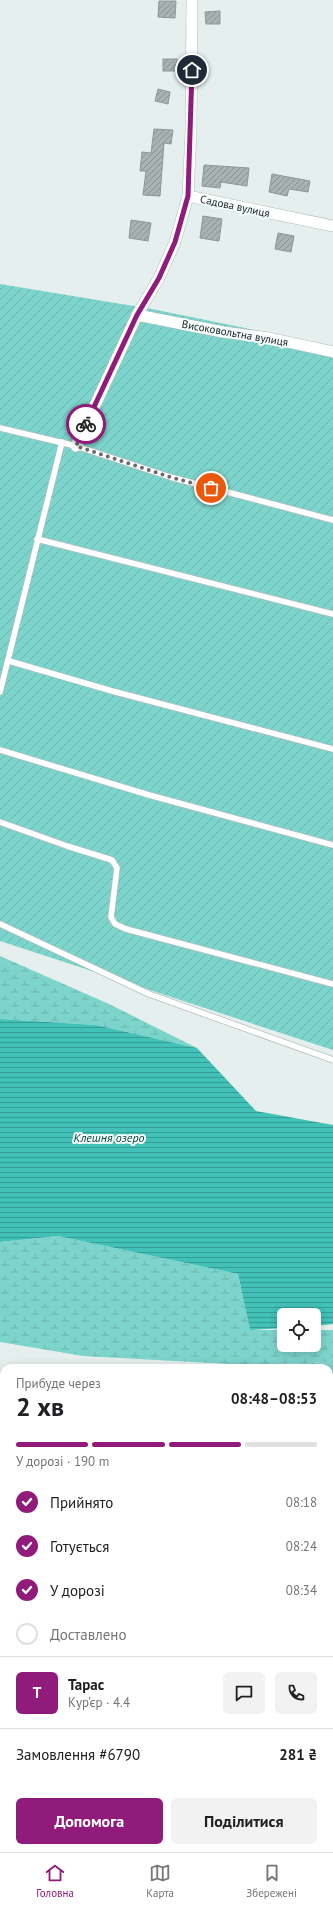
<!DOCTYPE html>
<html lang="uk">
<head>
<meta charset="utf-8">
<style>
  body { margin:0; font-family:"PT Sans",sans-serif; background:#f2f2f2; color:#202124; height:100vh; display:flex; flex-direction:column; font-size:15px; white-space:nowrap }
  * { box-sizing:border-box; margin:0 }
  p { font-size:13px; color:#757577 }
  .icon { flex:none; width:22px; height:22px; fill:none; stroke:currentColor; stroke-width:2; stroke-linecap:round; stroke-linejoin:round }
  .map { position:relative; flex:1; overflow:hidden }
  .panel { position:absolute; left:0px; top:1364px; width:333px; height:488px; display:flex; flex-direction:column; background:#fff; border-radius:12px 12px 0 0; box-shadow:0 2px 10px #0003 }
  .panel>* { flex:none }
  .controls { position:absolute; left:277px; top:1308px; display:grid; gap:8px }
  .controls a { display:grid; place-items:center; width:44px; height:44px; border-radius:6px; background:#fff; box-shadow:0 2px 10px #0003; font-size:20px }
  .pin { position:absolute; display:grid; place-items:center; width:34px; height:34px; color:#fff; margin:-17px; border:2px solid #fff; border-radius:50%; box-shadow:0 1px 4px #0007 }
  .courier { position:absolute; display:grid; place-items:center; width:40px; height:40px; margin:-20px; border:3px solid #911b7a; border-radius:50%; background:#fff; color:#222; box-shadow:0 1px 5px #0007 }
  .head em { font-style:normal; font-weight:800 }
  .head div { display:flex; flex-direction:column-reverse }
  .head { display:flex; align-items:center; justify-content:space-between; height:68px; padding:0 16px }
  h1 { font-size:26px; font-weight:800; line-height:30px }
  .bar { display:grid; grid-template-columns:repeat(4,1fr); gap:6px 4px; align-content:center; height:48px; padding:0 16px }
  .bar i { height:5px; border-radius:3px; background:#e0e0e0 }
  .bar .active { background:#911b7a }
  .bar p { grid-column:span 4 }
  .line { display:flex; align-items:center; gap:10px; padding:0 16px; border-top:1px solid #e0e0e0 }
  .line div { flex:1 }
  .round { display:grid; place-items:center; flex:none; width:42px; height:42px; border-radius:6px; background:#f2f2f2 }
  ol { padding:0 16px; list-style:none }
  li { display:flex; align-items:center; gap:12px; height:44px }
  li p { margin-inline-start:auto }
  li .icon { padding:4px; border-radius:50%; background:#911b7a; color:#fff; stroke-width:4 }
  li:last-child { color:#757577 }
  li i { width:22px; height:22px; border:2px solid #e0e0e0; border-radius:50% }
  .cta { display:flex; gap:8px; margin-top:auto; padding:8px 16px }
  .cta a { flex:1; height:46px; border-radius:6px; background:#911b7a; color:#fff; font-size:16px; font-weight:800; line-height:46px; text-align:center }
  .cta a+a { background:#f2f2f2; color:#202124 }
  .tab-bar { display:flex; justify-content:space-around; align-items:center; height:56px; border-top:1px solid #e0e0e0; background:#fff; font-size:11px; color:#757577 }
  .tab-bar a { display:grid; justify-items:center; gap:2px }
  .tab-bar .active { color:#911b7a }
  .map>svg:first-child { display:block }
</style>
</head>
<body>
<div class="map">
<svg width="333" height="1852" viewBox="0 0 333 1852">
  <defs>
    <pattern id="forest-firs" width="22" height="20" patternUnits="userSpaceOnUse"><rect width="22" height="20" fill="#7dd4cc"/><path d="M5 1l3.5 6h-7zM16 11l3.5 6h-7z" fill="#6cb6af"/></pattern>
    <pattern id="wetland-marsh" width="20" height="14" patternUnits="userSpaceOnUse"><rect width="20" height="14" fill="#7dd4cc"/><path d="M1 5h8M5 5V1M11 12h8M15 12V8" fill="none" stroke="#6cb6af"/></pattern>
    <pattern id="garden-furrows" width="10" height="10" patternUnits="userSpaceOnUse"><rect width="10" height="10" fill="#7dd4cc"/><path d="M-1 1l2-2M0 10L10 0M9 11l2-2" fill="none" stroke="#6cb6af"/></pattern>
    <pattern id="water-rules" width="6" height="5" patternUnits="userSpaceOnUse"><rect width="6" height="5" fill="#41c1b8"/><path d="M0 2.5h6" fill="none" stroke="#369d95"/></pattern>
    <pattern id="building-hatch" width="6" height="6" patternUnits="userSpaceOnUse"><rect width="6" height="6" fill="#a8b3b1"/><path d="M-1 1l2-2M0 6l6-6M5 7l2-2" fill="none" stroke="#889290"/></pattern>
  </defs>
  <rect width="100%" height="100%" fill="#e5f0ee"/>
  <g fill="url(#forest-firs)">
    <path d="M333,1362v325l-4,-2v-317h-85l5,-3z"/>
    <path d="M0,1396h4v452h93l-3,4h-94z"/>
  </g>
  <g fill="url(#wetland-marsh)">
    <path d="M0,956l109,48 88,44 -101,-23 -96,-6z"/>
    <path d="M58,1236l180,38 12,56h34v15h30v-15h19v32l-84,3 -166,-9 -83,-14v-100z"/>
  </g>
  <path fill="url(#garden-furrows)" d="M0,284l152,25 181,37v704l-333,-109z"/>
  <path fill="url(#water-rules)" d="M0,1019l96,6 101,23 59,63 77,14v199l-19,2v-11h-30v13l-34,2 -12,-56 -180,-38 -58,6z"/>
  <g fill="url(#building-hatch)" stroke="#8d9796">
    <path d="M159,1h17l-1,17 -17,-1z"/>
    <path d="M220,11v13h-14l-1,-12z"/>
    <rect x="163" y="59" width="14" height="12"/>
    <path d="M158,89l12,3 -2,12 -13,-3z"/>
    <path d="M154,129l19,1 -2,14 -7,-1 -4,53 -17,-1 3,-24h-6l2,-19 9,1z"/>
    <path d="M204,165l45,3 -2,18 -26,-4 -1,6 -18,-2z"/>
    <path d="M272,174l38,7 -2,11 -19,-3 -2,7 -18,-4z"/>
    <path d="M203,216l19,3 -3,22 -19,-3z"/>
    <path d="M131,220l20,3 -3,18 -19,-3z"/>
    <path d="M278,233l16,3 -3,16 -16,-3z"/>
  </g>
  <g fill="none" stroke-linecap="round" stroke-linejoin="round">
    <defs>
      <g id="service">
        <path d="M0,428l76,18 94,31 163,43"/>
        <path d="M37,539l296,75"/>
        <path d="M9,661l103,30 221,58"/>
        <path d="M0,692l62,-250"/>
        <path d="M0,750l149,45 184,50"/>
        <path d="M0,822l67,24 45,14 5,8 -6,49 4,7 11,5 207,55"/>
        <path d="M0,924l149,70 184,66"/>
      </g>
      <g id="minor">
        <path d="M188,196l145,30"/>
        <path d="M137,315l86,17 46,6 64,14"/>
        <path d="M76,446l61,-131 22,-37 16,-36 13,-46 3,-66 1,-130"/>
      </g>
    </defs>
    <use href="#service" stroke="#b4bebd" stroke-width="7"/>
    <use href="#minor" stroke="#b4bebd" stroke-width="12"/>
    <g stroke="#9ea6a4" stroke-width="2.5" stroke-dasharray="2 3" stroke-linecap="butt">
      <path d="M0,1386l4,1"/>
      <path d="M329,1392h4"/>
    </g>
    <use href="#service" stroke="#fff" stroke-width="5.5"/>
    <use href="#minor" stroke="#fff" stroke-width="11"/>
  </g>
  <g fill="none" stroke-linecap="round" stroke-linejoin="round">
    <path stroke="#676d6c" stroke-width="4" stroke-dasharray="0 7.2" d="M86,424l-10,22 94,31 41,11"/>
    <path stroke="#911b7a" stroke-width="5" d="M86,424l51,-109 22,-37 16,-36 13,-46 4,-126"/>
  </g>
  <g text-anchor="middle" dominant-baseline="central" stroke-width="4" stroke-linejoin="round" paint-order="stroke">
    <g font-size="11" fill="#232726" stroke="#f2fdfc">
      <text transform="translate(235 206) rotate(12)">Садова вулиця</text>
      <text transform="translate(235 333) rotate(10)">Високовольтна вулиця</text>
    </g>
    <g font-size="12" font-style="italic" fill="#0c4641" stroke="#f2fdfc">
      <text x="109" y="1137">Клешня озеро</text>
    </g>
  </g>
</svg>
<div class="controls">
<a><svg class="icon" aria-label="locate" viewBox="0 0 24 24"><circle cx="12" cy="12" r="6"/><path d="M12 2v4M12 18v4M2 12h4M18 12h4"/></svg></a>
</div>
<div class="pin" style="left:211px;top:488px;background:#ea580c"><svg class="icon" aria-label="bag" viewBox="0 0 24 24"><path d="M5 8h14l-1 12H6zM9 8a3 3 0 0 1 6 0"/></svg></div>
<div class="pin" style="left:192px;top:70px;background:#1f2937"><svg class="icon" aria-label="home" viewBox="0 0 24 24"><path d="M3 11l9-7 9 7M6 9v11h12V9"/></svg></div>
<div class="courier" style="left:86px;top:424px"><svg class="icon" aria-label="bike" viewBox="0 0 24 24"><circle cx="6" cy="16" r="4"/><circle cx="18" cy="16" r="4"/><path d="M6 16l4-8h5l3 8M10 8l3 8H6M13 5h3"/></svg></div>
<section class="panel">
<div class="head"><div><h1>2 хв</h1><p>Прибуде через</p></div><em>08:48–08:53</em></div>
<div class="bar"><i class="active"></i><i class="active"></i><i class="active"></i><i></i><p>У дорозі · 190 m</p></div>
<ol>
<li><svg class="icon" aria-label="check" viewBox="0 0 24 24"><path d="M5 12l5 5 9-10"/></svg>Прийнято<p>08:18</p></li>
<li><svg class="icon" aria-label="check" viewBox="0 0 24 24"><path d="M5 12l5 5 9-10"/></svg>Готується<p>08:24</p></li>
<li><svg class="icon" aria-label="check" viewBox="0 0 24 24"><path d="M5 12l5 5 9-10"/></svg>У дорозі<p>08:34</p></li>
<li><i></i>Доставлено</li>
</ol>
<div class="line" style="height:72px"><b class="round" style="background:#911b7a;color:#fff">Т</b><div><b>Тарас</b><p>Кур’єр · 4.4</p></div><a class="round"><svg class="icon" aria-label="chat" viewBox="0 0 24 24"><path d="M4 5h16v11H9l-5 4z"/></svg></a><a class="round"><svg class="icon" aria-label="phone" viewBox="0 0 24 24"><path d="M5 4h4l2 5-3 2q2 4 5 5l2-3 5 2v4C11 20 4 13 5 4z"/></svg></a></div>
<div class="line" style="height:52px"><div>Замовлення #6790</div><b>281 ₴</b></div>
<div class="cta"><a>Допомога</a><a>Поділитися</a></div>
</section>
</div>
<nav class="tab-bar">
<a class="active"><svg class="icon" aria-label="home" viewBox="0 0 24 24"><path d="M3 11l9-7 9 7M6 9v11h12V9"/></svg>Головна</a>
<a><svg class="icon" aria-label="map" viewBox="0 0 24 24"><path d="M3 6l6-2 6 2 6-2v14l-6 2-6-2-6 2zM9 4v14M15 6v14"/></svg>Карта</a>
<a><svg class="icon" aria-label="saved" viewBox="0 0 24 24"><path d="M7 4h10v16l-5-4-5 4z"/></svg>Збережені</a>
</nav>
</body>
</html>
